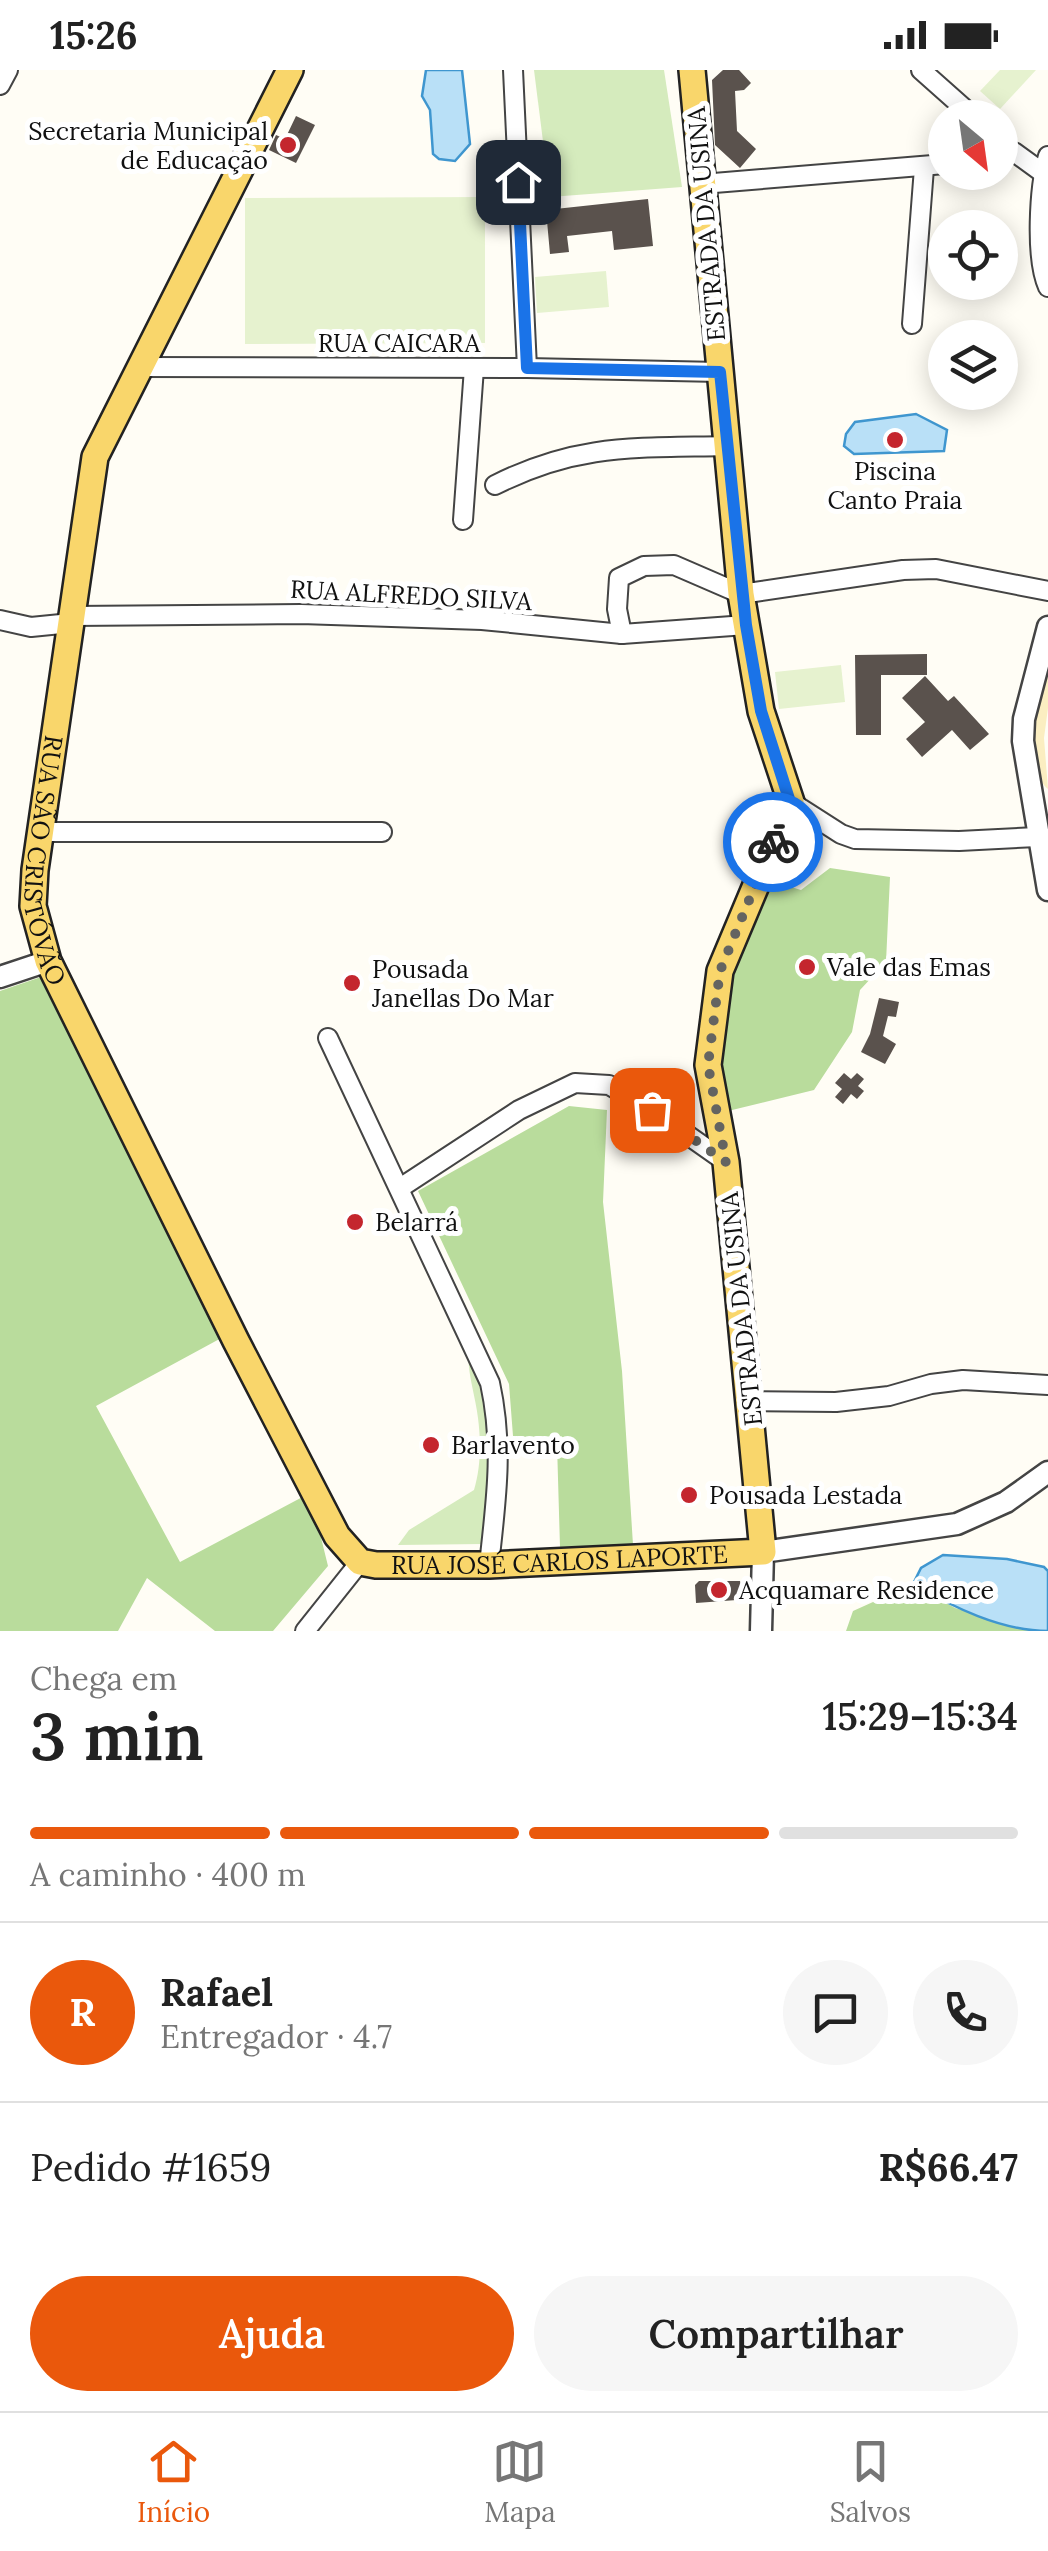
<!DOCTYPE html>
<html lang="pt">
<head>
<meta charset="utf-8">
<style>
  body { margin:0; font-family:Lora,serif; background:#f6f6f6; color:#222; height:100vh; display:flex; flex-direction:column; font-size:38px; white-space:nowrap }
  * { box-sizing:border-box; margin:0 }
  p { font-size:32px; color:#767676 }
  .icon { flex:none; width:55px; height:55px; fill:none; stroke:currentColor; stroke-width:2; stroke-linecap:round; stroke-linejoin:round }
  .map { position:relative; height:1561px; overflow:hidden }
  .panel { display:flex; flex-direction:column; background:#fff; flex:1 }
  .panel>* { flex:none }
  .needle { width:65px; rotate:151deg }
  .tools { position:absolute; left:928px; top:30px; display:grid; gap:20px }
  .tools a { display:grid; place-items:center; width:90px; height:90px; border-radius:50%; background:#fff; box-shadow:0 5px 25px #0003; font-size:50px }
  .pin { position:absolute; display:grid; place-items:center; width:85px; height:85px; color:#fff; margin:-42px; border-radius:20px; box-shadow:0 5px 15px #0006 }
  .courier { position:absolute; display:grid; place-items:center; width:100px; height:100px; margin:-50px; border:8px solid #1a73e8; border-radius:50%; background:#fff; color:#222; box-shadow:0 2px 12px #0007 }
  .headline em { font-style:normal; font-weight:600 }
  .headline div { display:flex; flex-direction:column-reverse }
  .headline { display:flex; align-items:center; justify-content:space-between; height:170px; padding:0 30px }
  h1 { font-size:65px; font-weight:600; line-height:75px }
  .bar { display:grid; grid-template-columns:repeat(4,1fr); gap:15px 10px; align-content:center; height:120px; padding:0 30px }
  .bar i { height:12px; border-radius:8px; background:#e0e0e0 }
  .bar .selected { background:#ea580c }
  .bar p { grid-column:span 4 }
  .line { display:flex; align-items:center; gap:25px; padding:0 30px; border-top:2px solid #e0e0e0 }
  .line div { flex:1 }
  .round { display:grid; place-items:center; flex:none; width:105px; height:105px; border-radius:52px; background:#f6f6f6 }
  .button { display:flex; gap:20px; margin-top:auto; padding:20px 30px }
  .button a { flex:1; height:115px; border-radius:60px; background:#ea580c; color:#fff; font-size:40px; font-weight:600; line-height:115px; text-align:center }
  .button a+a { background:#f6f6f6; color:#222 }
  .status { display:flex; justify-content:space-between; align-items:center; height:70px; padding:0 50px; background:#fff; direction:ltr }
  .status svg { height:28px; fill:currentColor }
  .tab-bar { display:flex; justify-content:space-around; align-items:center; height:140px; border-top:2px solid #e0e0e0; background:#fff; font-size:28px; color:#767676 }
  .tab-bar a { display:grid; justify-items:center; gap:5px }
  .tab-bar .selected { color:#ea580c }
  .map>svg:first-child { display:block }
</style>
</head>
<body>
<div class="status"><b>15:26</b><svg viewBox="0 0 49 12"><path d="M0 12V9h3v3zM5 12V6h3v6zM10 12V3h3v9zM15 12V0h3v12zM26 1h20v11H26zM47 4h2v5h-2z"/></svg></div>
<div class="map">
<svg width="1048" height="1561" viewBox="0 0 1048 1561">
  <rect width="100%" height="100%" fill="#fffdf5"/>
  <g fill="#d5ebbd">
    <path d="M534,0h130l18,117 -132,10z"/>
    <path d="M469,1276l13,38 11,71 -10,89 -85,1 11,-15 65,-40c7,-23 7,-49 4,-72 -3,-25 -12,-47 -9,-72z"/>
  </g>
  <g fill="#b9dc9c">
    <path d="M830,798l60,9 -4,85 -26,28 -8,42 -38,58 -86,21 -8,-47 11,-94 37,-90 33,10z"/>
    <path d="M41,907l184,359 -129,70 84,156 130,-69 18,73 -55,65h-58l-68,-53 -29,53h-118v-640z"/>
    <path d="M569,1036l38,4 -4,92 19,169 11,174 -73,2 -3,-103 -43,5 -5,-65 -91,-193z"/>
    <path d="M913,1514l42,24 78,23h-187l7,-20z"/>
  </g>
  <path fill="#fbeec1" d="M1048,579v59l-4,30 4,51c-32,-27 -9,-106 0,-140z"/>
  <g fill="#e6f2cf">
    <path d="M1000,0h36l-36,39 -20,-18z"/>
    <path d="M485,127v146l-240,1v-146z"/>
    <path d="M606,201l3,36 -72,6 -2,-36z"/>
    <path d="M841,595l4,37 -66,7 -4,-37z"/>
  </g>
  <g fill="#b9e0f7" stroke="#3f96cf" stroke-width="2.5">
    <path d="M426,0h36l8,74 -15,17 -16,-2 -6,-5 -3,-44 -8,-14z"/>
    <path d="M916,344l31,16 -3,21 -90,3 -10,-8 2,-12 9,-12z"/>
    <path d="M943,1485l64,4 37,8 4,4v60c-47,0 -95,-24 -135,-47l8,-16z"/>
  </g>
  <g fill="#5a524d">
    <path d="M723,0h16l12,13 -7,7 -9,1 2,40 19,18 -16,19 -25,-23 -3,-65z"/>
    <path d="M296,46l19,9 -19,38 -27,-13 7,-15 9,4z"/>
    <path d="M648,129l5,47 -39,4 -2,-19 -45,5 2,16 -19,2 -4,-44z"/>
    <path d="M927,584v21h-46v60h-25l-1,-80z"/>
    <path d="M925,606l23,25 6,-5 35,38 -19,16 -18,-20 -30,27 -16,-18 19,-17 -23,-24z"/>
    <path d="M879,928l20,4 -3,15 -8,-1 -5,20 13,8 -11,20 -24,-12 9,-18z"/>
    <path d="M844,1003l7,6 6,-6 7,6 -6,7 6,5 -7,8 -6,-5 -8,10 -8,-7 7,-8 -7,-6z"/>
    <path d="M699,1511h41l3,14h-6v5l-41,3 -1,-18z"/>
  </g>
  <g fill="none" stroke-linecap="round" stroke-linejoin="round">
    <defs>
      <g id="minor">
        <path d="M513,0l14,298"/>
        <path d="M921,0l54,48"/>
        <path d="M0,15l8,-15"/>
        <path d="M1000,84l14,-2 29,21"/>
        <path d="M1048,86c-9,31 -13,102 0,131"/>
        <path d="M702,114l243,-20"/>
        <path d="M912,254l12,-156"/>
        <path d="M138,297l389,1 193,4"/>
        <path d="M495,415c83,-42 142,-37 231,-39"/>
        <path d="M463,450l11,-152"/>
        <path d="M72,546l229,-2 181,6 140,14 124,-9"/>
        <path d="M0,550l31,7 40,-4"/>
        <path d="M622,564l-5,-25 2,-31 25,-12 30,-1 67,29 162,-24 33,-1 112,22"/>
        <path d="M791,732l50,32 14,5 104,2 78,-4"/>
        <path d="M40,762h342"/>
        <path d="M328,968l162,345c14,64 6,118 -1,182"/>
        <path d="M400,1118l119,-78 56,-27 34,2 43,25 74,52"/>
        <path d="M751,1331l85,1 53,-6 42,-12 32,-4 85,5"/>
        <path d="M305,1561l55,-69"/>
      </g>
      <g id="tertiary">
        <path d="M1048,557l-24,92 -1,22 25,149"/>
        <path d="M0,907l48,-16"/>
        <path d="M761,1561l2,-79 194,-28 49,-22 42,-30"/>
      </g>
      <g id="primary">
        <path id="s1" d="M290,0l-195,387 -60,413 -2,36 15,55 188,380 101,195 23,26 16,3h113l274,-13 -37,-390 -18,-97 12,-94 71,-169 -30,-91 -20,-117 -49,-524"/>
      </g>
    </defs>
    <use href="#minor" stroke="#444" stroke-width="22"/>
    <use href="#tertiary" stroke="#444" stroke-width="25"/>
    <use href="#primary" stroke="#222" stroke-width="30"/>
    <use href="#minor" stroke="#fff" stroke-width="18"/>
    <use href="#tertiary" stroke="#fff" stroke-width="20"/>
    <use href="#primary" stroke="#f9d66b" stroke-width="25"/>
  </g>
  <g fill="none" stroke-linecap="round" stroke-linejoin="round">
    <path stroke="#646461" stroke-width="10" stroke-dasharray="0 18" d="M652,1040l74,52 -18,-97 12,-94 53,-129"/>
    <path stroke="#1a73e8" stroke-width="12" d="M518,112l9,186 193,4 26,253 15,86 29,91 -17,40"/>
  </g>
  <g fill="#c4262e" stroke="#fff" stroke-width="4">
    <circle cx="288" cy="75" r="10"/>
    <circle cx="895" cy="370" r="10"/>
    <circle cx="807" cy="897" r="10"/>
    <circle cx="352" cy="913" r="10"/>
    <circle cx="355" cy="1152" r="10"/>
    <circle cx="431" cy="1375" r="10"/>
    <circle cx="689" cy="1425" r="10"/>
    <circle cx="719" cy="1520" r="10"/>
  </g>
  <g text-anchor="middle" dominant-baseline="central" stroke-width="10" stroke-linejoin="round" paint-order="stroke">
    <g font-size="25" fill="#111" stroke="#fff" text-anchor="start">
      <text x="268" y="61" text-anchor="end">Secretaria Municipal<tspan x="268" dy="29">de Educação</tspan></text>
      <text x="895" y="401" text-anchor="middle">Piscina<tspan x="895" dy="29">Canto Praia</tspan></text>
      <text x="827" y="897">Vale das Emas</text>
      <text x="372" y="899">Pousada<tspan x="372" dy="29">Janellas Do Mar</tspan></text>
      <text x="375" y="1152">Belarrá</text>
      <text x="451" y="1375">Barlavento</text>
      <text x="709" y="1425">Pousada Lestada</text>
      <text x="739" y="1520">Acquamare Residence</text>
    </g>
    <g font-size="25" fill="#111" stroke="#fff">
      <text transform="translate(706 154) rotate(-95)">ESTRADA DA USINA</text>
      <text x="399" y="273">RUA CAICARA</text>
      <text transform="translate(411 525) rotate(3)">RUA ALFREDO SILVA</text>
      <text stroke="none"><textPath href="#s1" startOffset="842">RUA SÃO CRISTÓVÃO</textPath></text>
      <text transform="translate(741 1239) rotate(-96)">ESTRADA DA USINA</text>
      <text stroke="none"><textPath href="#s1" startOffset="1822">RUA JOSÉ CARLOS LAPORTE</textPath></text>
    </g>
  </g>
</svg>
<div class="tools">
<a><svg class="needle" viewBox="-14 -14 28 28"><path d="M0-13l5 13h-10z" fill="#e53935"/><path d="M0 13l5-13h-10z" fill="#767676"/></svg></a>
<a><svg class="icon" aria-label="locate" viewBox="0 0 24 24"><circle cx="12" cy="12" r="6"/><path d="M12 2v4M12 18v4M2 12h4M18 12h4"/></svg></a>
<a><svg class="icon" aria-label="layers" viewBox="0 0 24 24"><path d="M12 4l9 5-9 5-9-5zM3 14l9 5 9-5"/></svg></a>
</div>
<div class="pin" style="left:652px;top:1040px;background:#ea580c"><svg class="icon" aria-label="bag" viewBox="0 0 24 24"><path d="M5 8h14l-1 12H6zM9 8a3 3 0 0 1 6 0"/></svg></div>
<div class="pin" style="left:518px;top:112px;background:#1f2937"><svg class="icon" aria-label="home" viewBox="0 0 24 24"><path d="M3 11l9-7 9 7M6 9v11h12V9"/></svg></div>
<div class="courier" style="left:773px;top:772px"><svg class="icon" aria-label="bike" viewBox="0 0 24 24"><circle cx="6" cy="16" r="4"/><circle cx="18" cy="16" r="4"/><path d="M6 16l4-8h5l3 8M10 8l3 8H6M13 5h3"/></svg></div>
</div>
<section class="panel">
<div class="headline"><div><h1>3 min</h1><p>Chega em</p></div><em>15:29–15:34</em></div>
<div class="bar"><i class="selected"></i><i class="selected"></i><i class="selected"></i><i></i><p>A caminho · 400 m</p></div>
<div class="line" style="height:180px"><b class="round" style="background:#ea580c;color:#fff">R</b><div><b>Rafael</b><p>Entregador · 4.7</p></div><a class="round"><svg class="icon" aria-label="chat" viewBox="0 0 24 24"><path d="M4 5h16v11H9l-5 4z"/></svg></a><a class="round"><svg class="icon" aria-label="phone" viewBox="0 0 24 24"><path d="M5 4h4l2 5-3 2q2 4 5 5l2-3 5 2v4C11 20 4 13 5 4z"/></svg></a></div>
<div class="line" style="height:130px"><div>Pedido #1659</div><b>R$66.47</b></div>
<div class="button"><a>Ajuda</a><a>Compartilhar</a></div>
</section>
<nav class="tab-bar">
<a class="selected"><svg class="icon" aria-label="home" viewBox="0 0 24 24"><path d="M3 11l9-7 9 7M6 9v11h12V9"/></svg>Início</a>
<a><svg class="icon" aria-label="map" viewBox="0 0 24 24"><path d="M3 6l6-2 6 2 6-2v14l-6 2-6-2-6 2zM9 4v14M15 6v14"/></svg>Mapa</a>
<a><svg class="icon" aria-label="saved" viewBox="0 0 24 24"><path d="M7 4h10v16l-5-4-5 4z"/></svg>Salvos</a>
</nav>
</body>
</html>
